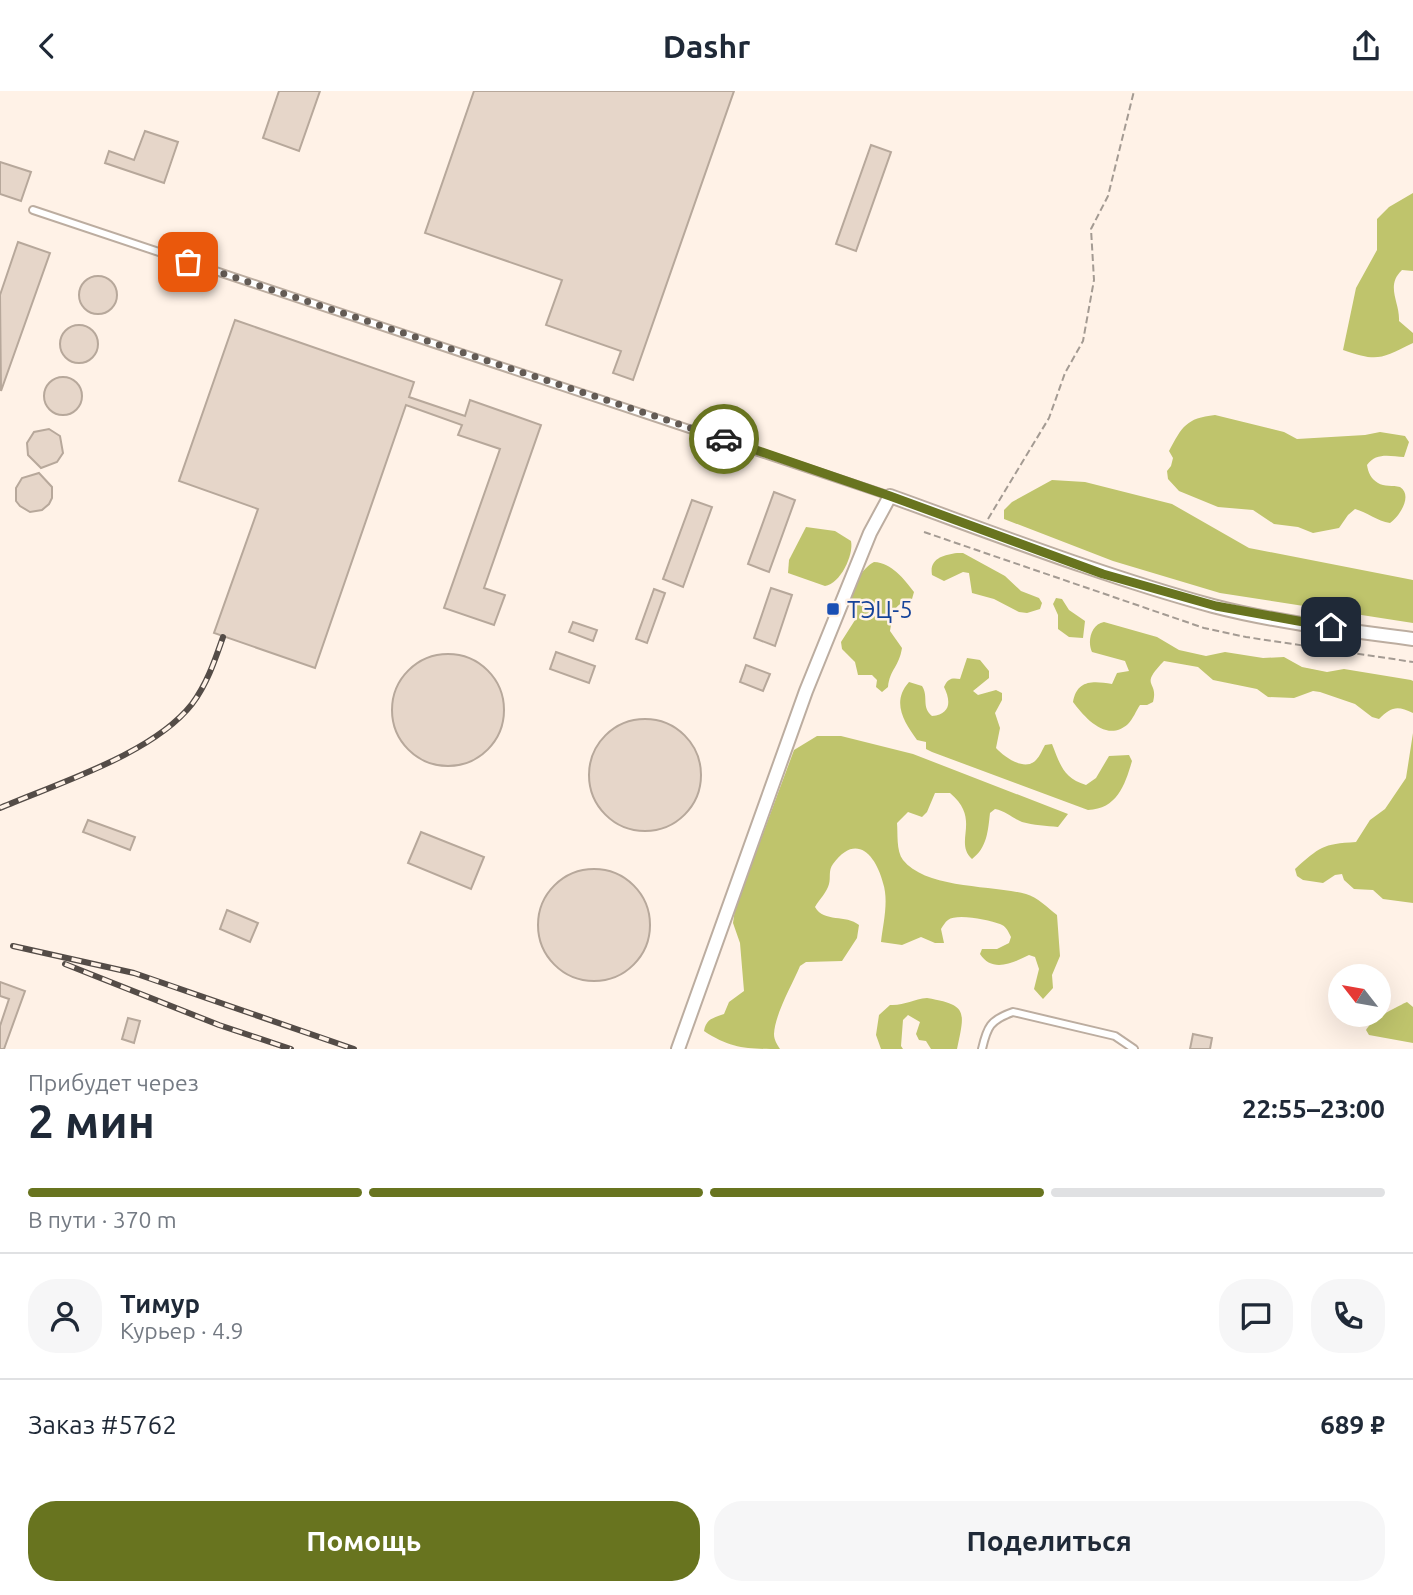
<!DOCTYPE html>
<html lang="ru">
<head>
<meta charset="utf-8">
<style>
  body { margin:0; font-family:Ubuntu,sans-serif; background:#f6f6f7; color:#1f2937; height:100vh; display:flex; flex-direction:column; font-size:26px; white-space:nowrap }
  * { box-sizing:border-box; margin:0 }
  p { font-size:23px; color:#747a83 }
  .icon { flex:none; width:38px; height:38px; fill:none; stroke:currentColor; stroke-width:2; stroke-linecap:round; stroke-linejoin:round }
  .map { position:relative; height:958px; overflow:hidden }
  .details { display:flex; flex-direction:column; background:#fff; flex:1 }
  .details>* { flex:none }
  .needle { width:46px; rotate:301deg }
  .buttons { position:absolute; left:1328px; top:873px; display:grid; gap:14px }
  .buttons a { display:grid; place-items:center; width:63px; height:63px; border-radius:50%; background:#fff; box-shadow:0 7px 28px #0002; font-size:35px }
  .pin { position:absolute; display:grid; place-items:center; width:60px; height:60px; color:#fff; margin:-30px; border-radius:14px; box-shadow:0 4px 10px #0006 }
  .courier { position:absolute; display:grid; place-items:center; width:70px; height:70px; margin:-35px; border:5px solid #68741f; border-radius:50%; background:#fff; color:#222; box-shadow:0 2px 9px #0007 }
  .headline em { font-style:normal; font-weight:700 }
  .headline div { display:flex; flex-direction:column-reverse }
  .headline { display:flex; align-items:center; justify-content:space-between; height:119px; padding:0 28px }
  h1 { font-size:46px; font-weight:700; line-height:52px }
  .bar { display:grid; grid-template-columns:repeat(4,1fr); gap:10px 7px; align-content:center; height:84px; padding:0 28px }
  .bar i { height:9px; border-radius:5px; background:#e0e1e3 }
  .bar .active { background:#68741f }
  .bar p { grid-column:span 4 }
  .line { display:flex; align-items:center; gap:18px; padding:0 28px; border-top:2px solid #e0e1e3 }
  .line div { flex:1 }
  .round { display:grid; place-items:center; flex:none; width:74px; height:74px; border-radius:28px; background:#f6f6f7 }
  .button { display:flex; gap:14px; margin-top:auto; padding:14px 28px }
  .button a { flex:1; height:80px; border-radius:28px; background:#68741f; color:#fff; font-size:28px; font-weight:700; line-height:80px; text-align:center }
  .button a+a { background:#f6f6f7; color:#1f2937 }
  header { display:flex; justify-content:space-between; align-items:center; height:91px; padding:0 28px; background:#fff; font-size:32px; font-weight:700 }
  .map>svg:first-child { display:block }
</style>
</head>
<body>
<header><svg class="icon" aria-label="back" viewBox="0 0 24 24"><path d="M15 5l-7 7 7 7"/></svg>Dashr<svg class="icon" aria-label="share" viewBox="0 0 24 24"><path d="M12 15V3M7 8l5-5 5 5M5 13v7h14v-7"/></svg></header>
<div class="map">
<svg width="1413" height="958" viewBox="0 0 1413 958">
  <rect width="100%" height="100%" fill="#fff2e7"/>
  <g fill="#bfc46c">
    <path d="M1413,102v78l-11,-1c-17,16 -2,32 -3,51l14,12v10c-33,16 -35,19 -70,7l13,-62 21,-38v-31l12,-12z"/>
    <path d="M1215,324l69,17 13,7 68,-4 15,-3 25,4 4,6 -5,15c-14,-1 -28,-5 -37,8 1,7 4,14 11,18 6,4 15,2 22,4 13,8 0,29 -10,36 -13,-2 -23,-11 -35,-14l-7,6 -9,13 -26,5 -15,-6 -24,-3 -21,-14 -35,-3 -39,-16 -11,-12 -1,-8 4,-5 2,-8 -4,-7c13,-24 17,-33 46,-36z"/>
    <path d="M1052,389l33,2 87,22 77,44 164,32v43l-193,-30 -107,-32 -109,-42v-9l8,-8z"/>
    <path d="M806,436l29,4 16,10c3,14 -11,43 -26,45l-37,-13 1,-13z"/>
    <path d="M957,462h6l42,23 16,15 18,7 3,5 -2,6 -13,4 -8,-1 -25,-13 -22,-6 -3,-20 -6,-1 -19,9 -12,-6c-3,-17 12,-20 25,-22z"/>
    <path d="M874,471c18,1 30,17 40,30l-2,7c-20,6 -18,12 -22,32l12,17c-3,19 -12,21 -14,39l-6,5 -6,-5 1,-7 -5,-5h-14l-3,-13 -13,-13 -1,-7 14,-22c-1,-6 -4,-13 -4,-18 0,-14 11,-34 23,-40z"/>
    <path d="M1056,507l6,1 7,11 16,11 -2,17 -14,-1 -11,-8v-14l-5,-11z"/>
    <path d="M1104,531l53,15 22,13 27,6 19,-4 38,6 21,-1 18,10 25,5 17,-3 67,11 2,1v32c-16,-8 -22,-6 -34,6l-7,-2 -17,-13 -35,-12 -7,-1 -19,7 -26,-1 -11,-8 -44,-9 -15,-13 -34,-6c-26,27 -5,18 -11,41l-6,3h-7c-4,6 -7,14 -12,19 -21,19 -43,-6 -55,-22 4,-23 21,-21 39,-18l5,-11 12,-2 -4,-10 -33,-9c-5,-10 -1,-28 12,-30z"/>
    <path d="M967,567l13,2 9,11v7l-16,13 5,4 18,-5 6,3v7l-7,13 5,15 -4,20c8,9 29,24 40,12 4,-4 6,-10 9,-15l7,-1c8,20 11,34 34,41l10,-7 13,-22 20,-1 3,6c-7,24 -15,48 -44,49l-156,-58 -6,-3v-7l-9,-2c-13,-18 -26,-38 -8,-58l13,4c7,11 -1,21 10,30 19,-2 19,-15 12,-29 4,-9 8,-9 16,-8z"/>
    <path d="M1413,642v170l-30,-4 -10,-9 -19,-1 -10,-9 -2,-6 -7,1 -12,8 -20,-3 -6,-4 -2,-7c25,-22 27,-25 61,-27l14,-22 15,-11 21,-31z"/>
    <path d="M817,645h24l72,18 155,60 -10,13c-11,-1 -25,-2 -36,-5 -10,-4 -16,-11 -27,-13l-5,4c-2,18 -3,35 -18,46 -19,-18 10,-39 -22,-66h-15l-8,19 -5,5 -14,-5 -11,11c1,10 -1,28 6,37 23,29 89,25 123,34 11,3 22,14 31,21l3,41 -8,19 1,13 -10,11 -9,-10 5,-20 -4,-12 -6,-2c-16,8 -37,18 -49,-1l2,-5h15l12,-6 2,-6c-3,-6 -5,-11 -11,-13 -11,-4 -43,-11 -52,-4 -3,2 -5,6 -7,9l3,14h-9l-14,-6 -19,8 -21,-3c2,-18 8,-41 2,-59 -7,-28 -27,-51 -50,-19 -5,7 -2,13 -4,20 -2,8 -10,16 -14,23 9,16 31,7 44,18l-2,13 -15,23 -36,1 -6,4c-8,19 -25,48 -26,68 0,6 3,10 6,15 -32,0 -49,0 -76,-18 2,-12 9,-13 20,-17l5,-12 15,-11 -4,-48 -7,-20 2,-14 59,-159z"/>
    <path d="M927,907c41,7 38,13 30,51h-26l-5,-8 -7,-1 -3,-6 4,-12 -12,-7 -5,5 -2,26 2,3h-22l-5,-14 3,-20 11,-10c14,1 23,-6 37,-7z"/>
    <path d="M1407,911l6,5v36l-44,-8 -3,-5c6,-11 30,-23 41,-28z"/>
  </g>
  <g fill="#e6d6c9" stroke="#b7a89b" stroke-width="2">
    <path d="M279,0h41l-21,60 -36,-13z"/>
    <path d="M474,0h260l-101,289 -20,-7 8,-22 -75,-26 16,-45 -137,-47z"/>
    <path d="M145,40l33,11 -14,41 -59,-20 4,-12 25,9z"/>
    <path d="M871,54l20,7 -35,99 -20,-7z"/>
    <path d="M0,71l31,10 -10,29 -21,-7z"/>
    <path d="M18,151l32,11 -49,138 -1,-96z"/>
    <circle cx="98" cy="204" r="19"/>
    <path d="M235,229l179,62 -5,15 56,19 5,-16 71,25 -57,163 21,7 -11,30 -50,-17 56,-159 -42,-14 4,-10 -56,-20 -91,263 -101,-35 44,-124 -79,-28z"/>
    <circle cx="79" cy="253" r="19"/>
    <circle cx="63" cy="305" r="19"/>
    <path d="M49,338l11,7 3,17 -6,9 -16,6 -13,-13 -1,-12 7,-11z"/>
    <path d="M39,382l13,14v11l-3,6 -7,6 -12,2 -10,-6 -4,-5v-13l6,-10z"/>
    <path d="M774,401l21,8 -26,72 -21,-8z"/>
    <path d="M692,409l20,7 -29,80 -20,-8z"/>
    <path d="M771,497l21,7 -17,51 -21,-8z"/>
    <path d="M654,498l11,4 -18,50 -11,-4z"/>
    <path d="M573,531l24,8 -4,11 -24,-9z"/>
    <path d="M556,561l39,14 -6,17 -39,-14z"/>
    <circle cx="448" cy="619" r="56"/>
    <path d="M746,574l24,9 -7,17 -23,-9z"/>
    <circle cx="645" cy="684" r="56"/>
    <path d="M88,729l47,17 -5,13 -47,-18z"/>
    <path d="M421,741l63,25 -13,32 -63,-26z"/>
    <circle cx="594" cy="834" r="56"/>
    <path d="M227,819l31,13 -8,19 -30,-13z"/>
    <path d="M0,891l25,9 -21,58h-4v-23l9,-27 -9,-3z"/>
    <path d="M128,927l12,3 -6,22 -12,-4z"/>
    <path d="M1193,943l19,4 -2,11h-20z"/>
  </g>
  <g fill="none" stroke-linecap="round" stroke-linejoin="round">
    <defs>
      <g id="service">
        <path d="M33,119l857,286"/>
        <path d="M982,958c5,-22 8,-29 31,-37l102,24 19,13"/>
      </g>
      <path id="minor" d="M678,958l128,-358 64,-158 20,-37c108,39 213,80 323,110 65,17 134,24 200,33"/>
    </defs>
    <use href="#service" stroke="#bcada0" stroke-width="10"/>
    <use href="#minor" stroke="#bcada0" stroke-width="16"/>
    <g stroke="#a49b93" stroke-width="2" stroke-dasharray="7 3.5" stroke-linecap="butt">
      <path d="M988,428l61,-101 16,-45 18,-32 11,-61 -3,-51 17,-33 26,-105"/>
      <path d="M924,441l280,96 42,9 167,25"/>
    </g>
    <use href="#service" stroke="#fff" stroke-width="6"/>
    <use href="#minor" stroke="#fff" stroke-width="12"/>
    <defs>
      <g id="rail">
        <path d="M0,717c58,-25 153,-54 192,-104 15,-20 23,-44 31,-67"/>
        <path d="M13,855l121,27 220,76"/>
        <path d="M65,873l154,61 72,24"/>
      </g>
    </defs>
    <use href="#rail" stroke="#544c47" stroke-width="6"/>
    <use href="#rail" stroke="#fff2e7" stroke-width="3.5" stroke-dasharray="10" stroke-linecap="butt"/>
  </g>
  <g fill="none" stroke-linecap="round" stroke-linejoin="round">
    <path stroke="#635b55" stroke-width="7" stroke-dasharray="0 12.6" d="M188,171l536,177"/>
    <path stroke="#68741f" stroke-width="9" d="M724,348l166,57 213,78 113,32 115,21"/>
  </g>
  <rect fill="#1a4fb4" stroke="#fff2e7" stroke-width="2.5" x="826" y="511" width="14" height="14" rx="3.5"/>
  <g text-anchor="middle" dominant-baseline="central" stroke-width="5" stroke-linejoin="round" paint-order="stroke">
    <g font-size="24" fill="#164399" stroke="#fff2e7" text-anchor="start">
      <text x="847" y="518">ТЭЦ-5</text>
    </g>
  </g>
</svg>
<div class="buttons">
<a><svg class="needle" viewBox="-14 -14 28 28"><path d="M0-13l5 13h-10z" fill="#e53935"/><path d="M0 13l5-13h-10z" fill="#747a83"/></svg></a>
</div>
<div class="pin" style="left:188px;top:171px;background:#ea580c"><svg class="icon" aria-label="bag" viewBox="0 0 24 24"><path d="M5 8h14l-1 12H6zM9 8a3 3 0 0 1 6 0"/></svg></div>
<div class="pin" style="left:1331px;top:536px;background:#1f2937"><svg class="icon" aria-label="home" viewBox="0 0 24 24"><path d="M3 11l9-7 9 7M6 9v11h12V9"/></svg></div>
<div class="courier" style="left:724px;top:348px"><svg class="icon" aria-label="car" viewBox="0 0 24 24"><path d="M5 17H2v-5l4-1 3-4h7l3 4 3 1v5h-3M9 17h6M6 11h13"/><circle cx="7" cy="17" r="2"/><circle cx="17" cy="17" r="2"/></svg></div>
</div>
<section class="details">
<div class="headline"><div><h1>2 мин</h1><p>Прибудет через</p></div><em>22:55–23:00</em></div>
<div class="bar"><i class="active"></i><i class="active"></i><i class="active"></i><i></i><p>В пути · 370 m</p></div>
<div class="line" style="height:126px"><a class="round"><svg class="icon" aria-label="person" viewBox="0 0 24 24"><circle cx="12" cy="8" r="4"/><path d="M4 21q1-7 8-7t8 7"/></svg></a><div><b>Тимур</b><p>Курьер · 4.9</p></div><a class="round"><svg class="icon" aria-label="chat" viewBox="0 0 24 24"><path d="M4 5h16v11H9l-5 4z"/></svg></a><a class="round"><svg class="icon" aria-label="phone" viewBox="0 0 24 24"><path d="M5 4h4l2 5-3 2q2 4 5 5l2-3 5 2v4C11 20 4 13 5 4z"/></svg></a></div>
<div class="line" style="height:91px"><div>Заказ #5762</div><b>689 ₽</b></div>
<div class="button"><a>Помощь</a><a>Поделиться</a></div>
</section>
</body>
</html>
